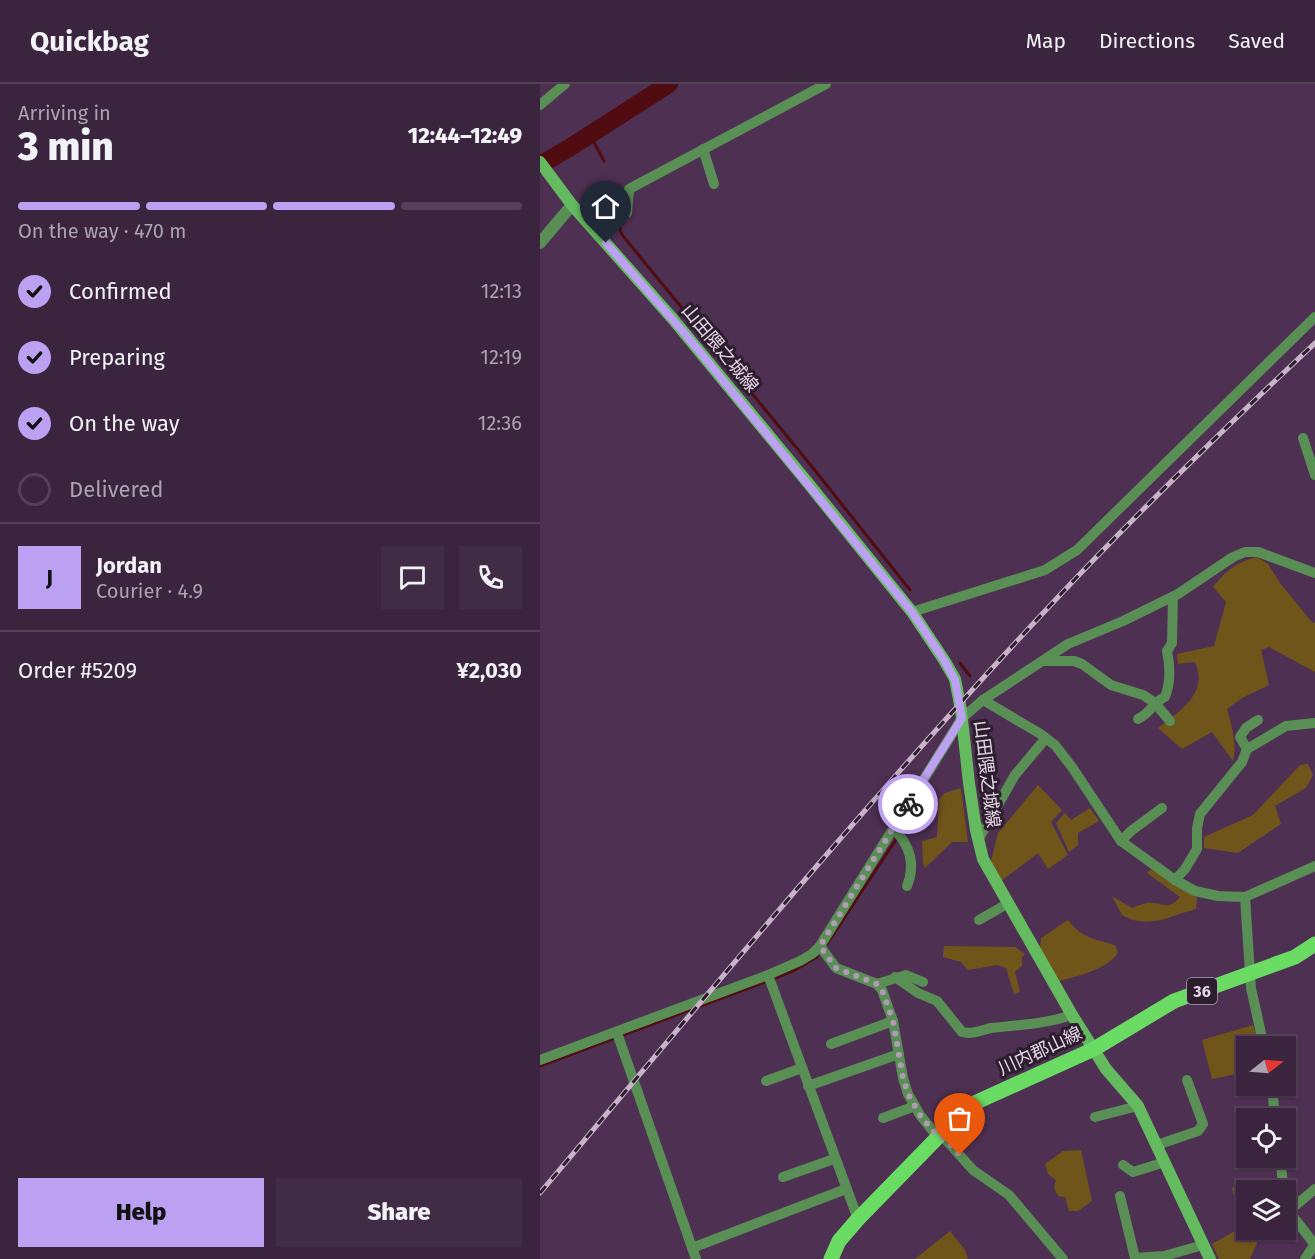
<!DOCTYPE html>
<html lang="en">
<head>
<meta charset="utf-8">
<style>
  body { margin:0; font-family:"Fira Sans","Noto Sans JP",sans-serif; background:#412c45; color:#f1f3f6; height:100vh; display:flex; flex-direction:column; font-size:22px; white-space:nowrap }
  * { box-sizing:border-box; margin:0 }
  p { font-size:20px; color:#aba4b0 }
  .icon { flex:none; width:33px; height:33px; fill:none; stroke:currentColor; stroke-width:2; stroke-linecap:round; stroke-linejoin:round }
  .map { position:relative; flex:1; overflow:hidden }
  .side { display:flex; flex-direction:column; background:#3a243e; width:540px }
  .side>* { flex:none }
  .needle { width:39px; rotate:73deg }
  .tools { position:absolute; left:696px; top:952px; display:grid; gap:12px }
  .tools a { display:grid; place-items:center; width:60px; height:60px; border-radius:0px; background:#3a243e; box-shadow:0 2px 4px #0004,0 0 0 2px #544158; font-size:30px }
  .pin { position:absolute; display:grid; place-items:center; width:51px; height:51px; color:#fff; margin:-62px -26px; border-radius:50% 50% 50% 0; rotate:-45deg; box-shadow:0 0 6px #0007 }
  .pin .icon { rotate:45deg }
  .courier { position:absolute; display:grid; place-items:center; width:60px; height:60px; margin:-30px; border:4px solid #bca0f2; border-radius:50%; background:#fff; color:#222; box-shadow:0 2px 8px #0007 }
  .summary em { font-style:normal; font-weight:800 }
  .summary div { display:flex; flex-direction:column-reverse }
  .summary { display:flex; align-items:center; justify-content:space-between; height:102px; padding:0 18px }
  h1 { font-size:39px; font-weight:800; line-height:45px }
  .bar { display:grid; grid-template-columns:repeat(4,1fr); gap:9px 6px; align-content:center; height:72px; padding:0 18px }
  .bar i { height:8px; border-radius:4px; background:#544158 }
  .bar .on { background:#bca0f2 }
  .bar p { grid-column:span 4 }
  .line { display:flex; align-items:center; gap:15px; padding:0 18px; border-top:2px solid #544158 }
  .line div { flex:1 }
  .round { display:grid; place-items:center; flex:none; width:63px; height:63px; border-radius:0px; background:#412c45 }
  ol { padding:0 18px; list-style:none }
  li { display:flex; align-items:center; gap:18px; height:66px }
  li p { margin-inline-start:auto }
  li .icon { padding:6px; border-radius:50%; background:#bca0f2; color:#111; stroke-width:4 }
  li:last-child { color:#aba4b0 }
  li i { width:33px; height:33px; border:3px solid #544158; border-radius:50% }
  .action { display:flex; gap:12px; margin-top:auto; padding:12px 18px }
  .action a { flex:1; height:69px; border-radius:0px; background:#bca0f2; color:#111; font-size:24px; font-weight:800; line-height:69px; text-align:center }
  .action a+a { background:#412c45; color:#f1f3f6 }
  header { display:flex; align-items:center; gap:36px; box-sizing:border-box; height:84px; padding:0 30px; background:#3a243e; border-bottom:2px solid #544158 }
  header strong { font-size:28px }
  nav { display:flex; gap:33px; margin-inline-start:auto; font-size:21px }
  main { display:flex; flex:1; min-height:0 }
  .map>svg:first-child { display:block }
</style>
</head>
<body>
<header>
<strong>Quickbag</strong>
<nav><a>Map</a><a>Directions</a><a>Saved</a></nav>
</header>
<main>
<section class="side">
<div class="summary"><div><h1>3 min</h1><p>Arriving in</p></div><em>12:44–12:49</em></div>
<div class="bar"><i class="on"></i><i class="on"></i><i class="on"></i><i></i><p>On the way · 470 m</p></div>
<ol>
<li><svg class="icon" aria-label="check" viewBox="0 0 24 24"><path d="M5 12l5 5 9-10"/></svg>Confirmed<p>12:13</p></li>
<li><svg class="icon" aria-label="check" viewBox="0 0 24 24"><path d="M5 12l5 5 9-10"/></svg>Preparing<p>12:19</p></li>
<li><svg class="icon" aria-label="check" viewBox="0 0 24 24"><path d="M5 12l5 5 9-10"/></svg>On the way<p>12:36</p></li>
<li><i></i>Delivered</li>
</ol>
<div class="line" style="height:108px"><b class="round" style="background:#bca0f2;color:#111">J</b><div><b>Jordan</b><p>Courier · 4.9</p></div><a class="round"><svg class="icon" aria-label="chat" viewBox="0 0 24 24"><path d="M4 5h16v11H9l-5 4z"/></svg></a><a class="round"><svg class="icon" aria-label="phone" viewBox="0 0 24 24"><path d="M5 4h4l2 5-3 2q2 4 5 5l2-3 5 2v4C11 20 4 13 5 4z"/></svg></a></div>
<div class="line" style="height:78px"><div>Order #5209</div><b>¥2,030</b></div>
<div class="action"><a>Help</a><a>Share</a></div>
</section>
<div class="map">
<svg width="775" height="1175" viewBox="0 0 775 1175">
  <rect width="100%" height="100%" fill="#4e3052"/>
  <g fill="#70551b">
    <path d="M717,473l11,7 12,19 31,38 4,2v49l-46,-25 -8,3 8,35 -27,13 -15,11c5,18 10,34 6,52l-21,-29 -30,17 -24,-21c22,-17 51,-35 37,-66l-17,2 -1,-10 37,-8 12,-44 -13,-15c14,-17 22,-24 44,-30z"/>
    <path d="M768,680l5,11 -7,13 -31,18 6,18 -43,29 -34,-5v-11l49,-22 47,-50z"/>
    <path d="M498,701l24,25 -11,12 17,33 -20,14 -10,-16 -37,28 -10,-20 7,-28z"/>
    <path d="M421,704l7,54h-16l-27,26 -2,-5 -1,-22 15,-4 2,-38 6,-6z"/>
    <path d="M550,724l9,13 -21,12v12l-9,7 -13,-29 9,-10 6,7z"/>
    <path d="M611,785l46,28 -1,12c-27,7 -47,21 -74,6l-10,-19 20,12c5,-2 10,-4 15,-5 14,-2 20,9 33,-6l-33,-24z"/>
    <path d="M528,836c14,18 26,19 47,25l3,8c-13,18 -42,23 -62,29l-16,-30 1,-14z"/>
    <path d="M404,862l71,1 10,7 -3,3v9l-7,6 5,20 -6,2 -8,-26 -9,-3 -29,5 -7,-8 -18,-5z"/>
    <path d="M713,941l4,13 -14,1 -2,7 4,7h1v19l-34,7 -10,-39z"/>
    <path d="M541,1066l11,51 -14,10h-9l-4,-14 -7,-1 -4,-8 2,-8 -8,-6 -3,-10 18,-13z"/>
    <path d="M698,1099l4,3 3,6 -3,6 4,9v23h11v13l-7,16h-31l-7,-15 30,-17 -10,-39z"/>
    <path d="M410,1147l15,19 3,9h-53z"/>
  </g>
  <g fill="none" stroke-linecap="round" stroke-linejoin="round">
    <g stroke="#500c11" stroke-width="3">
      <path d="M50,51l14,26"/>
      <path d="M79,102l2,6v21"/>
      <path d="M81,136l-1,11 3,5 186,227 101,127"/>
      <path d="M420,579l10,13"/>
      <path d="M360,748l21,-39"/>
      <path d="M287,860l70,-106"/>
      <path d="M0,982l225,-84 30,-12 22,-13"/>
    </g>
    <path stroke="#500c11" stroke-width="18" d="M0,81l29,-17 100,-64"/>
    <g stroke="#598e55" stroke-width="10">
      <path d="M0,21l25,-21"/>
      <path d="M163,65l11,35"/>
      <path d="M53,144l34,-15 2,-24 197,-105"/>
      <path d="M763,354l12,37"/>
      <path d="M372,528l133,-42 32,-20 238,-233"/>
      <path d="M504,577h30l8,3 29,21 32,10 11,7 16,19"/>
      <path d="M443,616l56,33 16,12 17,22 49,74 54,39 20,11 23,5 27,1 70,-31"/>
      <path d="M598,635c14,-7 14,-16 27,-22 6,-15 5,-31 2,-46l5,-8 1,-46"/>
      <path d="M707,665l-7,-12 6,-9 12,-8"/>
      <path d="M353,744c17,17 23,36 14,58"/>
      <path d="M438,756l37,-65 31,-37"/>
      <path d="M581,757l10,-10 31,-23"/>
      <path d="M635,796l10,-11 12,-20v-21l3,-14 42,-52 5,-13 39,-23 29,-3"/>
      <path d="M705,813l6,91 13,59"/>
      <path d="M439,836l28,-16"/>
      <path d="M280,862l16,22 41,16 5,6 11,31 10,57 5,16 12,21 13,16 13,9 27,30 36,25 54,64"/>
      <path d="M228,891l90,244"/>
      <path d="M355,893l23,16 19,8 25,31c10,3 19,-2 29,-4 27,-3 54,-4 81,-13"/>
      <path d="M337,900l29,-9 17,7"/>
      <path d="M77,949l79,226"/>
      <path d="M291,960l62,-23"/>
      <path d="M0,976l228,-85 32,-14 12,-7 8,-8 142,-228 21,-18 85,-56 55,-23 55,-27 55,-37 12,-5h13l57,21"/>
      <path d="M226,997l36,-13"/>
      <path d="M268,1002l91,-32"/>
      <path d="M732,1002l3,33"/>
      <path d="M555,1033l43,-11"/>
      <path d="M343,1034l32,-12"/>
      <path d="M617,1061l41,-14 5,-7 -16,-44"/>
      <path d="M740,1074l4,33"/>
      <path d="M583,1081l10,7 32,-10"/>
      <path d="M243,1093l51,-18"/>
      <path d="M580,1112l15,62 29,-2"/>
      <path d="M746,1117l6,14 23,30"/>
      <path d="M749,1127l26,-22"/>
      <path d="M152,1164l154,-59"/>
      <path d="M624,1175v-3l39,-11"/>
      <path d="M765,1175l10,-15"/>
    </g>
    <path stroke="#598e55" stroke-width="12" d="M0,159l32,-38"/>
    <path stroke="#64ba5f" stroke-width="12" d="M0,78l32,43 100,113 136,165 104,129 32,48 11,19 6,31 8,73 7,47 7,29 89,156 34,54 32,37 72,153"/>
    <path stroke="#6adc64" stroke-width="15" d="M291,1175l8,-18 19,-22 81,-83 13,-17 18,-14 124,-56 80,-48 121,-44 20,-13"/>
    <defs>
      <path id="rail" d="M0,1109c170,-202 339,-406 520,-598 82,-87 168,-170 255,-252"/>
    </defs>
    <use href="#rail" stroke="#c8b3ca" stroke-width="5"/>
    <use href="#rail" stroke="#2c1e2d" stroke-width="3" stroke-dasharray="9" stroke-linecap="butt"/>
  </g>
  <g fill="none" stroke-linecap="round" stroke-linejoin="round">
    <path stroke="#b19bb4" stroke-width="6" stroke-dasharray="0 10.8" d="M368,720l-88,142 16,22 41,16 5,6 11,31 10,57 5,16 12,21 13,16 13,9 14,15"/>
    <path stroke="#bca0f2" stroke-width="8" d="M66,159l80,92 226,277 32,48 11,20 7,38 -54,86"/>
  </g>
  <g text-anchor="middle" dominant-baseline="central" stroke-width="6" stroke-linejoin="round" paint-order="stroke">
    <rect fill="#2c1e2d" stroke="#af9eb1" stroke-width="1.5" x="647" y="894" width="30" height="26" rx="4.5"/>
    <g font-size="16" font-weight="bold" fill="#e7d5e9">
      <text x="662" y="907">36</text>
    </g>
    <g font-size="18" fill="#e7d5e9" stroke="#2c1e2d">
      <text transform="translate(180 264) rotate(50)">山田隈之城線</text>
      <text transform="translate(447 690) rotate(83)">山田隈之城線</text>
      <text transform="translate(500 967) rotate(-25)">川内郡山線</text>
    </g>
  </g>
</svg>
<div class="tools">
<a><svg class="needle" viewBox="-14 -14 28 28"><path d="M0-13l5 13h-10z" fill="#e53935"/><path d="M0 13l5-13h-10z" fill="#aba4b0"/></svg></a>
<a><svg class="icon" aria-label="locate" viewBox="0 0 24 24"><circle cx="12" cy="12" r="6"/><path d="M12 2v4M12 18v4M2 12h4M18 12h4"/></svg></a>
<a><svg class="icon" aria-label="layers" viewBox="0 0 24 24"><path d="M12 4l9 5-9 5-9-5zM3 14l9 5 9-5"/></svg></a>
</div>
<div class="pin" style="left:420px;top:1071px;background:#ea580c"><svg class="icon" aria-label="bag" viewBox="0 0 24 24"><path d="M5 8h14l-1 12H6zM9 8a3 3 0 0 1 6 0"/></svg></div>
<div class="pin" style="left:66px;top:159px;background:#1f2937"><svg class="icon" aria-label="home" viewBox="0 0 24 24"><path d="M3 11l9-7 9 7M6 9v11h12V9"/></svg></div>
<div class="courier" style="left:368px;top:720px"><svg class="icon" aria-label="bike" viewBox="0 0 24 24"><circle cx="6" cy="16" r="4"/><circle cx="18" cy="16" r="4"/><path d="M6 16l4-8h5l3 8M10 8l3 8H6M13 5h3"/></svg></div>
</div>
</main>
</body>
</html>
